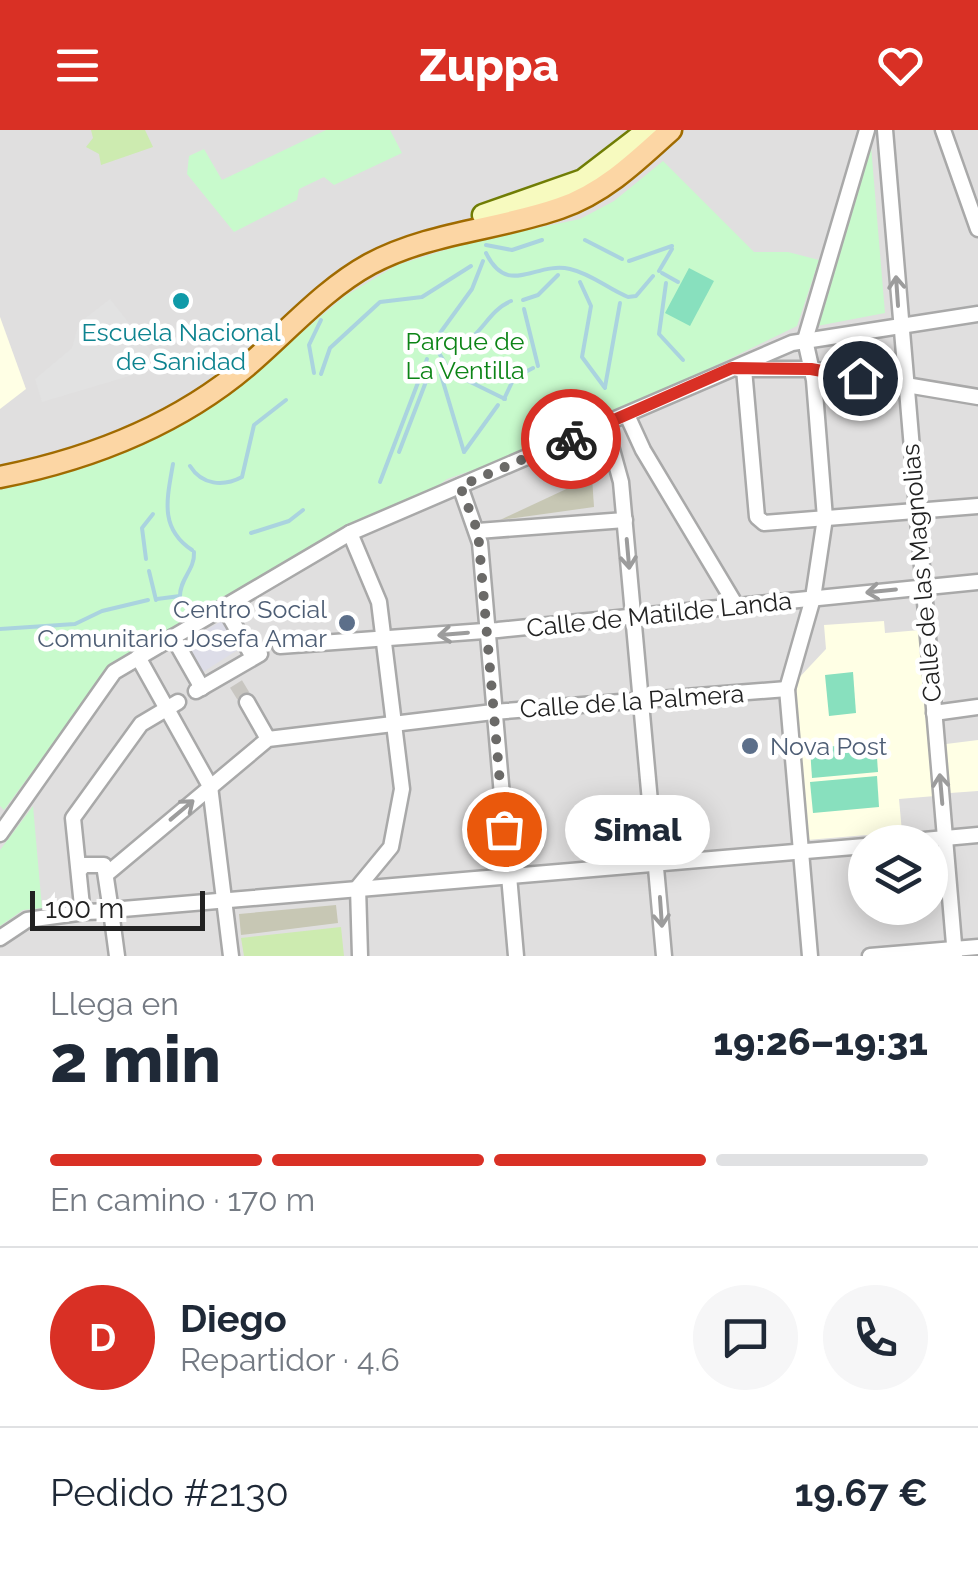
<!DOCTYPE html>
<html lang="es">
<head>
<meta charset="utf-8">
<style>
  body { margin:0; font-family:Raleway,sans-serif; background:#f6f6f7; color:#1f2937; height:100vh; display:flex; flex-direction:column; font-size:38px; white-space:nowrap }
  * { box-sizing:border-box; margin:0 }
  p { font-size:32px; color:#747a83 }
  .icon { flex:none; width:55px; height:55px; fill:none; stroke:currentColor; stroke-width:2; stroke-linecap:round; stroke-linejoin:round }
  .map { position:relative; height:826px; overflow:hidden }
  .panel { display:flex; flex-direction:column; background:#fff; flex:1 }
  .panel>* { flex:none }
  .buttons { position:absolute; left:848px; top:695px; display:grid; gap:20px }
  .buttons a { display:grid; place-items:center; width:100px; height:100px; border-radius:50%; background:#fff; box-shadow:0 5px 25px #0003; font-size:50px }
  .scale { position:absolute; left:30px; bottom:25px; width:175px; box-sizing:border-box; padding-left:10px; border:5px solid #222; border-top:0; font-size:28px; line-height:35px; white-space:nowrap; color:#222; -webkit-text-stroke:8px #fff; paint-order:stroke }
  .pin { position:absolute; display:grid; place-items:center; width:85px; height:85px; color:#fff; margin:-42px; border:5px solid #fff; border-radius:50%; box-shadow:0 2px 10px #0007 }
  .courier { position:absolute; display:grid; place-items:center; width:100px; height:100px; margin:-50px; border:8px solid #d93025; border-radius:50%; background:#fff; color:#222; box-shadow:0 2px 12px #0007 }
  .bubble { position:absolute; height:70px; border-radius:35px; background:#fff; box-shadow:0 5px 25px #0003; font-size:32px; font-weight:800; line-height:70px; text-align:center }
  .summary em { font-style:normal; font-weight:800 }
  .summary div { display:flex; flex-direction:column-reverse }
  .summary { display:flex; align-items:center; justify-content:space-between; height:170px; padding:0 50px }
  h1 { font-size:65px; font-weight:800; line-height:75px }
  .bar { display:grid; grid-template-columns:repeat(4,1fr); gap:15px 10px; align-content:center; height:120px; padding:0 50px }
  .bar i { height:12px; border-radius:8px; background:#e0e1e3 }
  .bar .selected { background:#d93025 }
  .bar p { grid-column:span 4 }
  .line { display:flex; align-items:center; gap:25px; padding:0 50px; border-top:2px solid #e0e1e3 }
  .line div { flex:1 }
  .round { display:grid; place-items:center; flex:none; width:105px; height:105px; border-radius:52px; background:#f6f6f7 }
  header { display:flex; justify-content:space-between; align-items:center; height:130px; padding:0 50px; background:#d93025; color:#fff; font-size:45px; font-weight:800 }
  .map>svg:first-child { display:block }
</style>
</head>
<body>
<header><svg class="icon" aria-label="menu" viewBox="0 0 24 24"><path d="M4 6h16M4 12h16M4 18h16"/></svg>Zuppa<svg class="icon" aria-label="heart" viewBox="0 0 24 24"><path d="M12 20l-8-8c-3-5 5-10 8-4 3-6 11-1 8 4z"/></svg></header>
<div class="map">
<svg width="978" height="826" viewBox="0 0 978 826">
  <rect width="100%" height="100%" fill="#f2efe9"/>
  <path fill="#e0dfdf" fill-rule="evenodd" d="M0,0h978v826h-978zM865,712h65v66h-65z"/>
  <g fill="#ffffe5">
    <path d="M0,187l26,72 -26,20z"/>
    <path d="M884,491l1,12 35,-3 15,166 -36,3 3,33 -95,8 -12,-158 31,-33 -2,-24z"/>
    <path d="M978,610v51l-28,2 -4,-49z"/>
  </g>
  <g fill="#c7c7b4">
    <path d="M592,347l2,30 -94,13z"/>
    <path d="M336,775l2,18 -97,12 -2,-21z"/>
  </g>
  <g fill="#cdebb0">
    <path d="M91,0h54l8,17 -52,18 -2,-11 -13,-7 7,-9z"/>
    <path d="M341,797l3,29h-100l-3,-18z"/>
  </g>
  <g fill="#c8facc">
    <path d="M326,0h64l12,23 -68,32 -10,-8 -25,12 -2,11 -63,32 -47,-58 2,-18 15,-7 18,31z"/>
    <path d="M871,16l14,167 -68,13 3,-9z"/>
    <path d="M663,31l91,91h34l31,8 -22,66 -150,73 -125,54 -75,26 -16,12 -81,33 -239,141 -107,145 -4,-4v-316l93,-29 176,-101 76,-64 52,-31 77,-24 106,-22 34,-18z"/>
    <path d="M33,676l9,102 -19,2 -23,16v-76z"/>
  </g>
  <g fill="#88e0be">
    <path d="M689,138l25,13 -24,45 -25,-13z"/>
    <path d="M853,542l3,41 -27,3 -4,-41z"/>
    <path d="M876,613l2,29 -66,6 -2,-30z"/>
    <path d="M877,646l2,31 -66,6 -3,-31z"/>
  </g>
  <path fill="#e2e2e2" d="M110,169l47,59 -21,16 -94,28 -7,-23 37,-31 7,-25z"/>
  <path fill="#dddde8" d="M220,492l6,2 13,25 -36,23 -17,-30z"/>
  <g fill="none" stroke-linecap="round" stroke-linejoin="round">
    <g stroke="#aad3df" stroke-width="4">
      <path d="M585,110l37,19"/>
      <path d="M486,115l26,5 30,-10"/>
      <path d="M486,123c22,45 49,8 84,16 22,5 38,20 58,28l8,-1 17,-20"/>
      <path d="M483,131l-11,28 -32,44 1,9 10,6c29,-5 34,-36 60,-47"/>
      <path d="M629,131l43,-15"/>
      <path d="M659,141l13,-22"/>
      <path d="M662,143l16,9"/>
      <path d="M580,152l11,24 -9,51 23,31"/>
      <path d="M666,153l-7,51 24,26"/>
      <path d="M523,170l15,-5 20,-20"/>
      <path d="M524,179l14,57"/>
      <path d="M435,216l15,26 55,27"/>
      <path d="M314,243l-5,-28 12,-25"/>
      <path d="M321,244l9,-26 50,-46 42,-5 49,-31"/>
      <path d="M441,245l23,77"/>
      <path d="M605,257l15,-84"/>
      <path d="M504,269l10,-21 19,-10"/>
      <path d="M399,322l33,-86"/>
      <path d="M464,322l34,-47"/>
      <path d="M173,334c-6,35 -14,64 19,86"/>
      <path d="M190,336c12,19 33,21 52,11l12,-52 32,-25"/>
      <path d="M380,352l47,-123"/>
      <path d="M251,403l38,-12 14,-11"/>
      <path d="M146,429l-4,-31 11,-14"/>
      <path d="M149,441l7,29"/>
      <path d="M157,469l23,-3c0,-18 15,-26 14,-44"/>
      <path d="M0,499l75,-5 27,-13 46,-11"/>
    </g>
    <path stroke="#c8c6c1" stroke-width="14" stroke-dasharray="14 7" stroke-linecap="butt" d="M236,554l11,18"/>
    <defs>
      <g id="minor">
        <path d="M885,0l70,826"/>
        <path d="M943,0l35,99"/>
        <path d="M738,239h73l167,28"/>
        <path d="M744,239l13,148 7,6 214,-17"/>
        <path d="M627,285l16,35 94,157"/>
        <path d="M605,294l16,58 43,474"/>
        <path d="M460,356l20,57 36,413"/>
        <path d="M478,401l147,-11"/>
        <path d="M350,403l29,69 23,187 -11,58 -33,40 2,69"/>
        <path d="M224,477l29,50"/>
        <path d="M173,507l29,51"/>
        <path d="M280,516l218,-16 480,-48"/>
        <path d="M138,527l72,129 21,170"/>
        <path d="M196,561l64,-37"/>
        <path d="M247,572l21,37"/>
        <path d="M934,583l44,-6"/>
        <path d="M0,704l114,-162 236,-139 442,-190 186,-29"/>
        <path d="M902,712l76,-7"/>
        <path d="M79,741l5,-6h20l7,46 -26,1 -3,-6 -9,-88 68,-94 37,-22"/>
        <path d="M108,743l160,-134 225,-27 294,-23"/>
        <path d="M111,780l754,-64"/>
        <path d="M111,781l6,45"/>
        <path d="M0,808l27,-18 58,-8"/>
        <path d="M810,826l-23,-267 26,-91 12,-80 -11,-138 -9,-40 62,-210"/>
        <path d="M870,826l108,-9"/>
      </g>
      <path id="secondary" d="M483,85l100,-35 65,-50"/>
      <path id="primary" d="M0,347c90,-18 176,-51 247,-111 40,-34 77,-77 123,-102 60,-32 127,-34 190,-56 44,-15 77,-47 111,-78"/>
    </defs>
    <use href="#minor" stroke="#a9a9a9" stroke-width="19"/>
    <use href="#secondary" stroke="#707d05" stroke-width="25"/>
    <use href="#primary" stroke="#a06b00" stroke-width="25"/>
    <use href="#minor" stroke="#fff" stroke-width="14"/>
    <use href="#secondary" stroke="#f7fabf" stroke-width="20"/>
    <use href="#primary" stroke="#fcd6a4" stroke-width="20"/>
  </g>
  <defs><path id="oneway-shaft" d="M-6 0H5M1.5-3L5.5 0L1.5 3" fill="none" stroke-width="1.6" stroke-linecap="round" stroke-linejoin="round" transform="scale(2.5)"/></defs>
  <g stroke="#9c9c9c">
    <use href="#oneway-shaft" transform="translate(897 161) rotate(-94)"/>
    <use href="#oneway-shaft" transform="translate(628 424) rotate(85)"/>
    <use href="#oneway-shaft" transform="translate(881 461) rotate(174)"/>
    <use href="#oneway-shaft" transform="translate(453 504) rotate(175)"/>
    <use href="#oneway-shaft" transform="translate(941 659) rotate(-95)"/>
    <use href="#oneway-shaft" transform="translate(182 680) rotate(-40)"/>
    <use href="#oneway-shaft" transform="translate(661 782) rotate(86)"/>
  </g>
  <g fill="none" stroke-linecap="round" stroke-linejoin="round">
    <path stroke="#6b6a68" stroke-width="10" stroke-dasharray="0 18" d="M504,699l-26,-297 -18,-46 111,-47"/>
    <path stroke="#d93025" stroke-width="12" d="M571,309l161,-71 79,1 49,9"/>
  </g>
  <circle fill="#0f9aa8" stroke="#fff" stroke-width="4" cx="181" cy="171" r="10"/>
  <g fill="#5c6f8a" stroke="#fff" stroke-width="4">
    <circle cx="347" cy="493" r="10"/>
    <circle cx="750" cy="616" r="10"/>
  </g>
  <g text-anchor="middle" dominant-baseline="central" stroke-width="9" stroke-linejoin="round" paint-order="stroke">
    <g font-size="25" fill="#0d838f" stroke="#fff">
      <text x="181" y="202">Escuela Nacional<tspan x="181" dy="29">de Sanidad</tspan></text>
    </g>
    <g font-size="25" fill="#0c8416" stroke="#fff">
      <text x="465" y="211">Parque de<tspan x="465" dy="29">La Ventilla</tspan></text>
    </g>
    <g font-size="25" fill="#222" stroke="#fff">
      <text transform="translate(921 443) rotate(-95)">Calle de las Magnolias</text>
      <text transform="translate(659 484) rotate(-6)">Calle de Matilde Landa</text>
      <text transform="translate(632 571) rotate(-4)">Calle de la Palmera</text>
    </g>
    <g font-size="25" fill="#4e5e75" stroke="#fff" text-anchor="end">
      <text x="327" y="479">Centro Social<tspan x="327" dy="29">Comunitario Josefa Amar</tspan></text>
      <text x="770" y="616" text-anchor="start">Nova Post</text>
    </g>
  </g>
</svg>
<div class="buttons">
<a><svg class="icon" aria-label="layers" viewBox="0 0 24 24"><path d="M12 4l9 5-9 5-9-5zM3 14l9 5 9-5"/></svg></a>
</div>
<div class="scale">100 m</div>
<div class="pin" style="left:504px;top:699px;background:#ea580c"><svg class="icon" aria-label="bag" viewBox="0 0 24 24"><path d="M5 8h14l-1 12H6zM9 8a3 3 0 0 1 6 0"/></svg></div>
<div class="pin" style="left:860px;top:248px;background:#1f2937"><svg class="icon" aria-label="home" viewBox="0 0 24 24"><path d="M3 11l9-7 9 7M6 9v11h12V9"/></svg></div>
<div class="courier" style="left:571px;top:309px"><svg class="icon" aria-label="bike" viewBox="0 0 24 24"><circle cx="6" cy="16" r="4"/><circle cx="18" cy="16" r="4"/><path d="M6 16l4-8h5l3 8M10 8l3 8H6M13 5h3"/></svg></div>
<div class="bubble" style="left:565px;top:665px;width:145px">Simal</div>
</div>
<section class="panel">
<div class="summary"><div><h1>2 min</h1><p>Llega en</p></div><em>19:26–19:31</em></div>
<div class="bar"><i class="selected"></i><i class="selected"></i><i class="selected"></i><i></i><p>En camino · 170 m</p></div>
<div class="line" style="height:180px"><b class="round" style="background:#d93025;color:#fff">D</b><div><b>Diego</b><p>Repartidor · 4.6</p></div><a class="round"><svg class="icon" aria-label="chat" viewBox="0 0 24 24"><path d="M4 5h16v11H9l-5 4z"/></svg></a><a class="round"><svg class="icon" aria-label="phone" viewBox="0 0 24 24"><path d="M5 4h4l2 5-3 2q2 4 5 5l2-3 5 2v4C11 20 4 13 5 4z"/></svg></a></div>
<div class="line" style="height:130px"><div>Pedido #2130</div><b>19.67 €</b></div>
</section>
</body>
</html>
